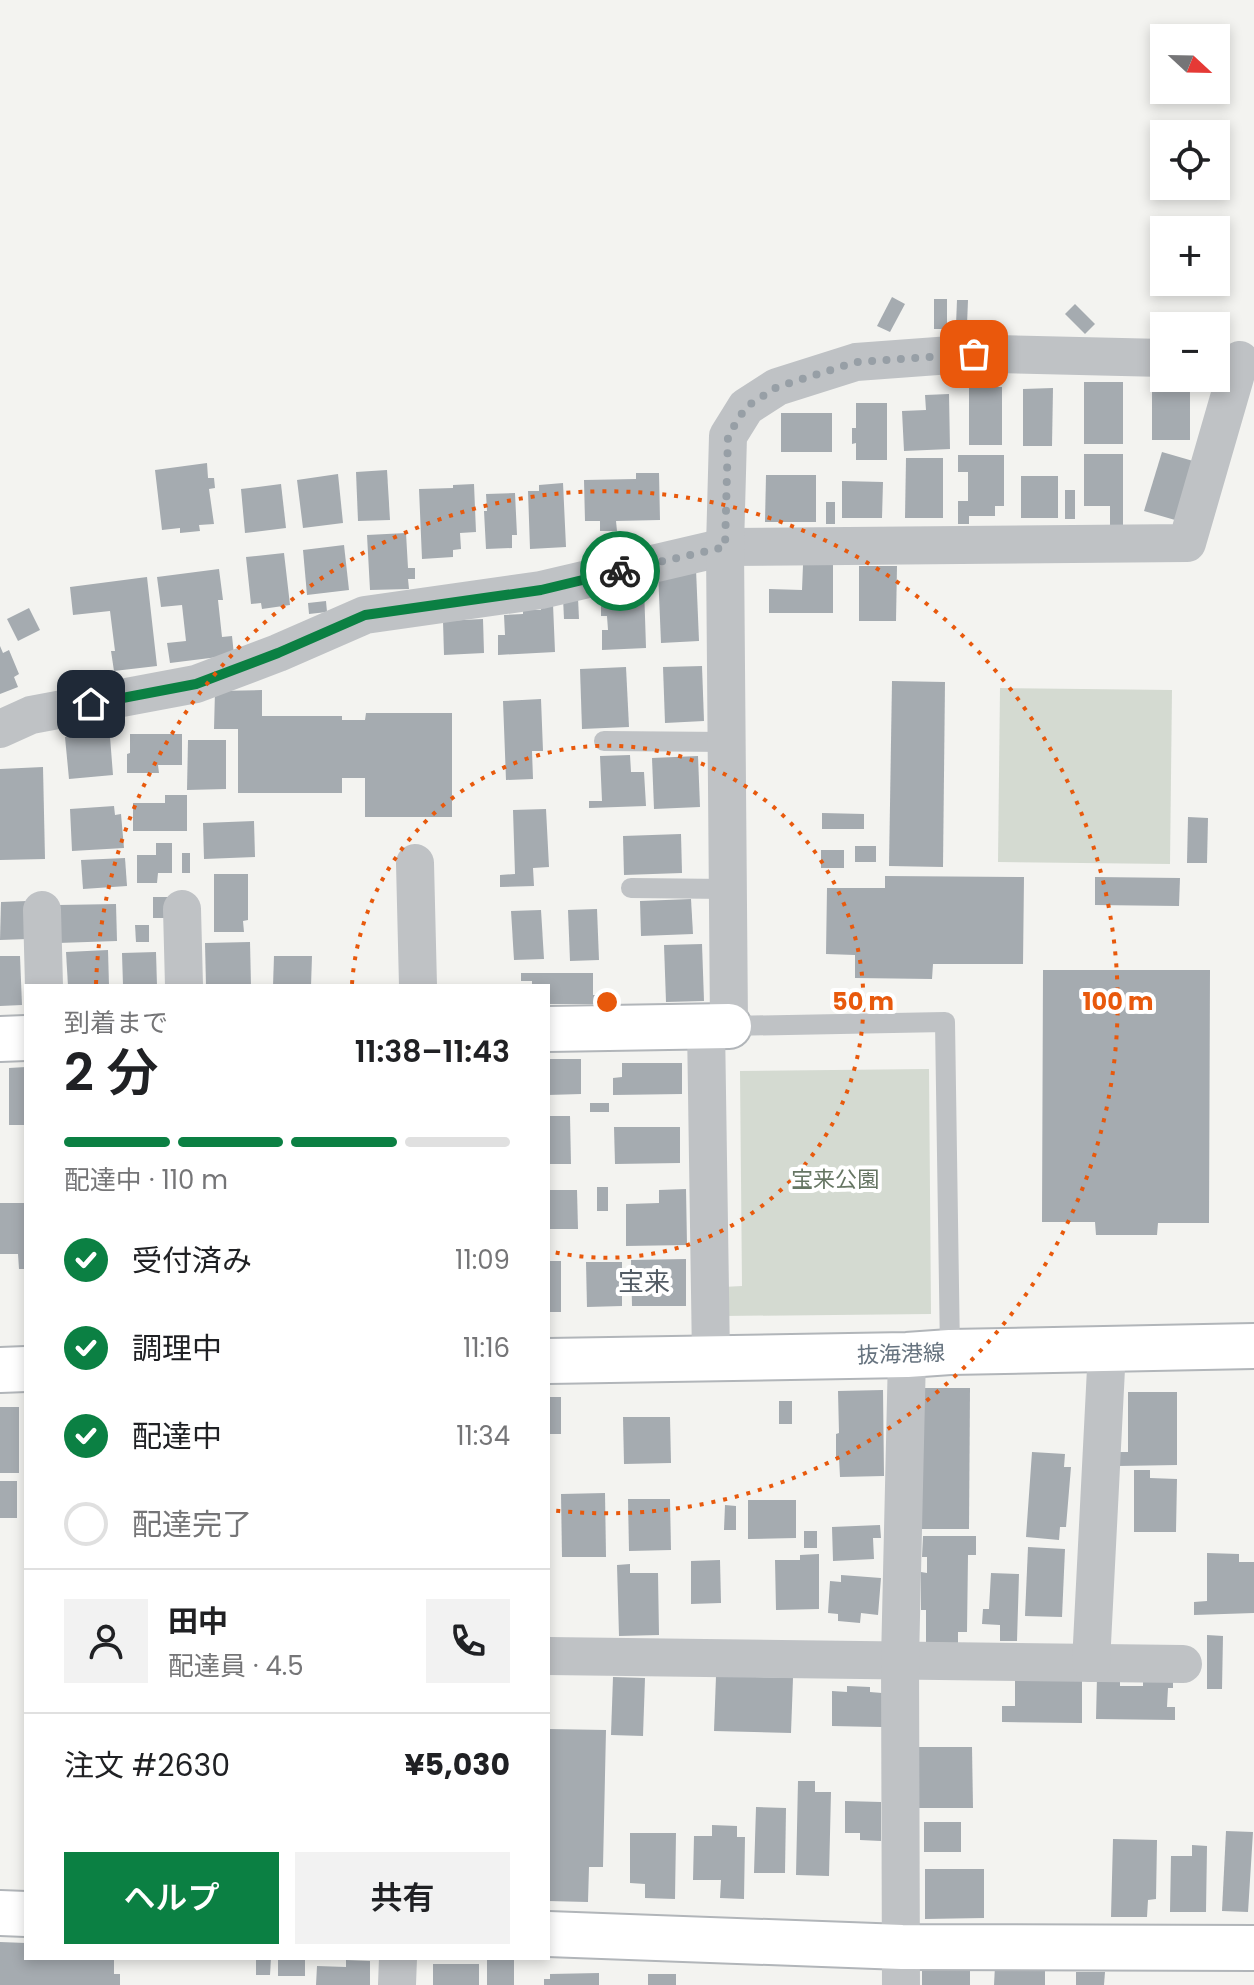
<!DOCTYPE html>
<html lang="ja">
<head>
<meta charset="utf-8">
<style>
  body { margin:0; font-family:Poppins,"Noto Sans JP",sans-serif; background:#f2f2f2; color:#202124; height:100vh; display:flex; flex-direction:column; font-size:30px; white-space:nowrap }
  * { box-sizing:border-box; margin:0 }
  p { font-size:26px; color:#757577 }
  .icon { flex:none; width:44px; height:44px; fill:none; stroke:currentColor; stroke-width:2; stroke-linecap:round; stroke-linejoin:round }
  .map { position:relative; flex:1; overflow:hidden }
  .sheet { position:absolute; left:24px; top:984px; width:526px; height:976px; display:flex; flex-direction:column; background:#fff; border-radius:0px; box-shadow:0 4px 12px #0003 }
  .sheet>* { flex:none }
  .needle { width:52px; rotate:112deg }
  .fabs { position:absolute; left:1150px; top:24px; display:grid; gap:16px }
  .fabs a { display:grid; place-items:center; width:80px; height:80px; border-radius:0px; background:#fff; box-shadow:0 4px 12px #0003; font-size:40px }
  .pin { position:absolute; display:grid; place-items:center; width:68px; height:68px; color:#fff; margin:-34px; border-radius:16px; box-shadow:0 4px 12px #0006 }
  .courier { position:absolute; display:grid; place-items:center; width:80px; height:80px; margin:-40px; border:6px solid #0b8043; border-radius:50%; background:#fff; color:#222; box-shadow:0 2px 10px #0007 }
  .summary em { font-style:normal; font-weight:600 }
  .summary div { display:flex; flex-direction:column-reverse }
  .summary { display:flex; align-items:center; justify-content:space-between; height:136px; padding:0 40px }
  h1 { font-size:52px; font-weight:600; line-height:60px }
  .bar { display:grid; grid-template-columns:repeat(4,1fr); gap:12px 8px; align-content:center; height:96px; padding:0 40px }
  .bar i { height:10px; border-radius:6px; background:#e0e0e0 }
  .bar .on { background:#0b8043 }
  .bar p { grid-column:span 4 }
  .line { display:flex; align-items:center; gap:20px; padding:0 40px; border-top:2px solid #e0e0e0 }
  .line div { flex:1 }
  .round { display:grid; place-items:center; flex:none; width:84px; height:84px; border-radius:0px; background:#f2f2f2 }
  ol { padding:0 40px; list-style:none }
  li { display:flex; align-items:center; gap:24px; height:88px }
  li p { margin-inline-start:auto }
  li .icon { padding:8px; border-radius:50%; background:#0b8043; color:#fff; stroke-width:4 }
  li:last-child { color:#757577 }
  li i { width:44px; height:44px; border:4px solid #e0e0e0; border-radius:50% }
  .action { display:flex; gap:16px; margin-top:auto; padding:16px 40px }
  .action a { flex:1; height:92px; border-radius:0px; background:#0b8043; color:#fff; font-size:32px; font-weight:600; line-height:92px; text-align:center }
  .action a+a { background:#f2f2f2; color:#202124 }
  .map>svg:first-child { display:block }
</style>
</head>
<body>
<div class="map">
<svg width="1254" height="1985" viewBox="0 0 1254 1985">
  <rect width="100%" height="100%" fill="#f3f3f0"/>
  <g fill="#d4dad1">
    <path d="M1000,688l172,2 -2,174 -172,-2z"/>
    <path d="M929,1069l2,245 -208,2v-29l19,-1 -2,-215z"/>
  </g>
  <g fill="#a5abb0">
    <path d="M892,297l13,7 -15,28 -13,-6z"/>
    <rect x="934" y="299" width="13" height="30"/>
    <path d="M957,300h11l-1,25h-11z"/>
    <path d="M1075,304l20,20 -10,10 -20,-20z"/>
    <rect x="1152" y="381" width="38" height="59"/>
    <rect x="1084" y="382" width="39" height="62"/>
    <rect x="969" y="387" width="33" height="58"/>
    <path d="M1053,388l-1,58h-29v-57z"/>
    <path d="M949,394l1,55 -46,2 -2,-40 24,-1 -1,-15z"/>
    <path d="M856,403h31v57h-31v-17l-4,1v-16h4z"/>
    <rect x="781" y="413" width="51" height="39"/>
    <path d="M1162,452l38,11 -18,59 -38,-11z"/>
    <path d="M1084,454h39v71h-13v-19h-26z"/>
    <path d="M958,455h46v51h-9v10h-26v8h-11v-23h10v-29h-10z"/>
    <path d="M906,458h37v60h-38z"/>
    <path d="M207,463l1,15h6l1,10 -6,1 5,35 -15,1 1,6 -20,2v-5l-18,2 -7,-60z"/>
    <path d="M387,470l3,50 -32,1 -2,-49z"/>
    <path d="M636,473h23l1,47 -44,1 1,10h-17v-10h-15l-1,-41 52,-1z"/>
    <path d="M338,474l5,49 -40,5 -6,-48z"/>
    <path d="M766,475h50v47h-51z"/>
    <rect x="1021" y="476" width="37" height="42"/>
    <path d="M842,481l41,1 -1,36h-40z"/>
    <path d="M563,483l3,64 -36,2 -2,-58h11v-6z"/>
    <path d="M281,484l5,44 -41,5 -4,-44z"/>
    <path d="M474,484l2,48 -16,1 1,16 -8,1v7l-31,2 -3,-70 34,-1v-3z"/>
    <rect x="1065" y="490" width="10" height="29"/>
    <path d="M515,493l2,42h-5v13l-26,1 -2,-38h3l-1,-17z"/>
    <rect x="826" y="502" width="9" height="22"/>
    <path d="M406,533l2,35h7v11h-7l1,10 -39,1 -3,-55z"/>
    <path d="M344,545l5,45 -42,5 -4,-45z"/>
    <path d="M284,553l6,52 -28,4 -1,-6 -10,1 -5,-47z"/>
    <path d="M803,565h30v48h-64v-24l33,1z"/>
    <path d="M859,566h38l-1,55h-37z"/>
    <path d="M219,569l4,31h-5l4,37 10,-1 2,19 -64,8 -3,-20 19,-2 -4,-36 -21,2 -4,-30z"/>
    <path d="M696,569l3,72 -38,2 -3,-72z"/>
    <path d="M147,577l10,89 -43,5 -3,-20h4l-5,-40 -37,4 -3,-28z"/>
    <path d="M644,586l2,62 -44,2v-20h6l-1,-14h-6v-28z"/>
    <path d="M563,598h15l1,21h-15z"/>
    <path d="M326,601l1,11 -18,2 -1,-11z"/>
    <path d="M553,604l2,48 -57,3v-20h7l-1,-20 19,-1v-4h18l-1,-5z"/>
    <path d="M29,608l11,22 -22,11 -11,-22z"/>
    <path d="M483,619l1,34 -40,2 -1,-34z"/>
    <path d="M0,646l3,7 6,-3 10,24 -5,3 4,10 -18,7z"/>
    <path d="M702,666l2,55 -39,2 -2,-56z"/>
    <path d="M626,667l3,60 -47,2 -2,-60z"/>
    <path d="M892,681l53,1 -2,185 -54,-1z"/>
    <path d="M262,690v26h80v4h23l1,-7h86v104h-87v-39h-23v15h-104v-64h-24l1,-38z"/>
    <path d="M541,699l2,52h-11l1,28 -27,1 -3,-79z"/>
    <path d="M109,724l4,51 -44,4 -4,-42 34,-3v-9z"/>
    <path d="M130,734h52v31h-24l1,8h-32v-19l3,-1z"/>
    <path d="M188,740h38v49l-39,1z"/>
    <path d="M630,755l1,17h13l2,34 -57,2v-7h13l-2,-45z"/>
    <path d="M698,756l2,51 -46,2 -2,-51z"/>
    <path d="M43,767l2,92 -45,1v-91z"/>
    <path d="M165,795h22v36h-54v-28h32z"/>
    <path d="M114,806l1,9 6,-1 3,34 -52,3 -2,-42z"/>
    <path d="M546,809l3,58 -16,1 1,18 -34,1v-12l15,-1 -2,-64z"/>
    <path d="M822,813l42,1v15h-42z"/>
    <path d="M1188,817l20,1 -1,45h-20z"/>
    <path d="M254,821l1,36 -51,2 -1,-36z"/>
    <path d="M681,834l1,39 -58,2 -1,-39z"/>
    <path d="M156,843h16v30h-14l-1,10h-20v-28h19z"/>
    <rect x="855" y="846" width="21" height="16"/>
    <rect x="821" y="850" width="23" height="18"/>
    <rect x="182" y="853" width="8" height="20"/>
    <path d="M125,858l2,28 -44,3 -2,-29z"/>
    <path d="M214,874h34v46l-5,1 1,11h-30z"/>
    <path d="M885,876l139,1 -1,87h-90l-1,15 -77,-1v-23l-29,-1 1,-66h58z"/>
    <path d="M1095,877l85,1 -1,28 -84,-1z"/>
    <path d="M153,897h19l1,21h-20z"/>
    <path d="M691,899l2,35 -52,2 -1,-35z"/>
    <path d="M27,901l1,38 -28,1 1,-38z"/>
    <path d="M116,904l1,37 -59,2v-38z"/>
    <path d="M597,909l2,51 -29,1 -2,-51z"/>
    <path d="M541,910l3,49 -30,1 -3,-49z"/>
    <path d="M135,925h14v17h-13z"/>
    <path d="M250,942l1,44h-45l-1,-43z"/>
    <path d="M702,944l2,57 -38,1 -2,-57z"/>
    <path d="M108,950l1,36h-41l-2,-34z"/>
    <path d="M156,952l1,34h-34l-1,-33z"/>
    <path d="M0,956h20l2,49 -22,1z"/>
    <path d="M274,956h38l-1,30h-38z"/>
    <path d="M1043,970h167l-1,253h-51l-1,12h-61l-1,-13h-53z"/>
    <path d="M521,973h72v22h6v9h-51v-18h-16v-5h-11z"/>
    <path d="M548,1059h33v35l-33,1z"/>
    <path d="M622,1063h60v31l-69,1v-17l9,-1z"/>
    <path d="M26,1067v58h-17v-57z"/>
    <rect x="590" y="1103" width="19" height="9"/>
    <path d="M548,1116h22l1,48h-23z"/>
    <path d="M614,1127h66v36l-65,1z"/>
    <rect x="597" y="1187" width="11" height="24"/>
    <path d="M686,1189l1,56 -61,1v-42l33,-1v-13z"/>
    <path d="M548,1190h29l1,39h-30z"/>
    <path d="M0,1203h26v66h-7l-1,-15h-18z"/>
    <path d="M686,1259v47h-54l-1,-46z"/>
    <rect x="548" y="1261" width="13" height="51"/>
    <path d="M586,1262h36v44l-35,1z"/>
    <path d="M920,1388h50l-1,141h-50z"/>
    <path d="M883,1390l1,86 -44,1 -1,-19h-3v-24l3,-1 -1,-42z"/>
    <path d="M1128,1392h49v73l-59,1v-14h10z"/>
    <rect x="548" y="1397" width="13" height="37"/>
    <rect x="779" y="1401" width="13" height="23"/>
    <rect x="0" y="1407" width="19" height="66"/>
    <path d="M623,1417h47l1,46 -47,1z"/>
    <path d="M1032,1452l33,2 -1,13h7l-5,60h-6l-1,13 -33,-3z"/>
    <path d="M1134,1470h16v8l27,1 -1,53h-42z"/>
    <rect x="0" y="1481" width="17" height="37"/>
    <path d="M605,1493l1,64h-44l-1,-63z"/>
    <path d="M628,1499h42l1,51 -42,1z"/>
    <path d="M748,1500h48v38l-48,1z"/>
    <path d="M725,1505l11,1v24h-12z"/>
    <path d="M880,1525l1,13h-8l1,21 -41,2 -1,-34z"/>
    <rect x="804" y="1531" width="13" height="17"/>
    <path d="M923,1536h53v19h-8l-1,77h-9v13h-32v-35h-5v-38l6,1v-16h-5z"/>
    <path d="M1028,1547l37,2 -3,68 -37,-1z"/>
    <path d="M1207,1553l32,1v8h15v51l-60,2v-13l13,-1z"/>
    <path d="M819,1554v55l-43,1 -1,-50h25v-5z"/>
    <path d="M720,1560l1,43 -30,1v-43z"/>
    <path d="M630,1564v9h28l1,62 -40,1 -2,-71z"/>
    <path d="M991,1573l28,1 -2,67h-17v-16l-18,-1 1,-15h6z"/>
    <path d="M841,1575l40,3 -3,37 -17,-2 -1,10 -22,-2v-7l-10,-1 2,-32 11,1z"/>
    <path d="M1207,1635l16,1 -1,53h-15z"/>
    <path d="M1173,1675v13h-5l-1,19h8v13l-79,-1 1,-43h23v10h23v-10z"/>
    <path d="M716,1676l77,2 -2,55 -77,-2z"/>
    <path d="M613,1677l32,1 -2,58 -32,-1z"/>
    <path d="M1015,1678l67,1v44l-80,-1v-16h13z"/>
    <path d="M847,1686l23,1v5l12,1v34l-50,-1v-35l15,1z"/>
    <path d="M548,1729l58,1 -3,137h-14l-1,35 -40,-1z"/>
    <path d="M919,1747h53l1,61h-54z"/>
    <path d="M798,1781h17v11h16l-2,84 -33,-1z"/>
    <path d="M845,1801l36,1v39l-21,-1v-7h-15z"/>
    <path d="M756,1807l30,1 -1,65h-31z"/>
    <rect x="924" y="1822" width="37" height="30"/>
    <path d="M712,1825l25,1v11h8l-1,62 -24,-1 1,-18h-28l1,-44h18z"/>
    <path d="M1226,1831l27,1 -5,80 -26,-1z"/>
    <path d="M630,1833h46l-1,66 -30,-1v-14l-15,-1z"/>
    <path d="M1113,1839l44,1 -1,59 -8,1 -1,17h-36z"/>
    <path d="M1192,1845l15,1 -1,66h-36l1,-56h21z"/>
    <path d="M925,1869h59v49l-59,1z"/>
    <path d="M0,1942l26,1v15h88v16h6v11h-120z"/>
    <path d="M256,1958h15l-1,17h-14z"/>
    <rect x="278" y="1958" width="27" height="18"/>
    <rect x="487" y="1959" width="27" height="26"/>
    <path d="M346,1960l24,1v24h-54l1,-19 29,1z"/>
    <rect x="433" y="1964" width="46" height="21"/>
    <path d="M995,1966l50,1v18h-51z"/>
    <path d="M922,1967l48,1v17h-48z"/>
    <path d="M1076,1972h29l-1,13h-28z"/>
    <path d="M599,1973v12h-55v-6h6v-5z"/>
    <rect x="648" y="1974" width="28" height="11"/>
  </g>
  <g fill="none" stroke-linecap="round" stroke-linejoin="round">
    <defs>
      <g id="secondary">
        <path d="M548,1029l181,-3"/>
        <path d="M0,1039l26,-1"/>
        <path d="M548,1361l359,-6 43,-3 304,-6"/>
        <path d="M0,1370l26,-1"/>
        <path d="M0,1913l26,1"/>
        <path d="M548,1934l354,13 352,1"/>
      </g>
    </defs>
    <use href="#secondary" stroke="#b1b5b9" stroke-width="48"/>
    <g stroke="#bfc2c5" stroke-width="20">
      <path d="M604,741l123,1"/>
      <path d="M631,888l97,1"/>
      <path d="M729,1026l216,-4 5,330"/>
    </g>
    <g stroke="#bfc2c5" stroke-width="38">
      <path d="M0,729l31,-14 165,-31 82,-31 87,-38 176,-25 184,-43 462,-4 53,-183"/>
      <path d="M415,863l3,123"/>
      <path d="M182,909l2,77"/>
      <path d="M42,910l2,76"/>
      <path d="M706,1026l5,332"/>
      <path d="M729,1026l-4,-479 3,-111 18,-29 31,-20 79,-25 95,-7 45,-1 168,4"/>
      <path d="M548,1656l635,8"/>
      <path d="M1091,1663l16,-314"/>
      <path d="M397,1985l1,-27"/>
      <path d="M901,1985l-1,-324 7,-306"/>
    </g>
    <use href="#secondary" stroke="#fff" stroke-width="44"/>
  </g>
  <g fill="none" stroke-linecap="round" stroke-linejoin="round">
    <path stroke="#979fa6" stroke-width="8" stroke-dasharray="0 14.4" d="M620,571l105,-24 3,-111 18,-29 31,-20 79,-25 118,-8"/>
    <path stroke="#0b8043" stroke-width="10" d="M91,704l105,-20 82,-31 87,-38 176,-25 79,-19"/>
  </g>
  <g fill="none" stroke="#e8590c" stroke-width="4" stroke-dasharray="4 8">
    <path d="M352 984A256 256 0 1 1 549 1251"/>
    <path d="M96 984A511 511 0 1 1 549 1510"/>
  </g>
  <g text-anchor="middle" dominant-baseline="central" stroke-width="8" stroke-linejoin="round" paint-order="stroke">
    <g font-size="22" fill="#667663" stroke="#fff">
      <text x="835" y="1179">宝来公園</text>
    </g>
    <g font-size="22" fill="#65727e" stroke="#fff">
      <text transform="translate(901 1354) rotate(-2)">抜海港線</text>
    </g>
    <g font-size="26" fill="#525b64" stroke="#fff">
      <text x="644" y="1282">宝来</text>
    </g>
  </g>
  <circle cx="607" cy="1002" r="12" fill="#e8590c" stroke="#fff" stroke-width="4"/>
  <g font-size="24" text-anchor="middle" font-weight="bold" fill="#e8590c" stroke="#fff" stroke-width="8" stroke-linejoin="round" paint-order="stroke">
    <text x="863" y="1010">50 m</text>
    <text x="1118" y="1010">100 m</text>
  </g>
</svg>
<div class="fabs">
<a><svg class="needle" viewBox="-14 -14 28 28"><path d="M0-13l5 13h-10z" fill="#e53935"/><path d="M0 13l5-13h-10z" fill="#757577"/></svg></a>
<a><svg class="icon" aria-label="locate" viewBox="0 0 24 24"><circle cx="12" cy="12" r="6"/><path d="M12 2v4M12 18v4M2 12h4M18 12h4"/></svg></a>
<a>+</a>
<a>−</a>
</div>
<div class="pin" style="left:974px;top:354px;background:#ea580c"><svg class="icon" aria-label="bag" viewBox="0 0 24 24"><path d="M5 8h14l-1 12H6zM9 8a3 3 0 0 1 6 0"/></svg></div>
<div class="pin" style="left:91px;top:704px;background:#1f2937"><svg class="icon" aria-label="home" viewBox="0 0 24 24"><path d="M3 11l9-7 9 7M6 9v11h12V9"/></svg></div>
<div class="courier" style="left:620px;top:571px"><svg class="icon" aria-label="bike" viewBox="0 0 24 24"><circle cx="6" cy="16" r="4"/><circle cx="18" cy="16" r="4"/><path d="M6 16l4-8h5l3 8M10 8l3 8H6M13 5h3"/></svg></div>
<section class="sheet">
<div class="summary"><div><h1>2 分</h1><p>到着まで</p></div><em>11:38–11:43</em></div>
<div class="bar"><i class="on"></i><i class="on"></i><i class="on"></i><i></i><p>配達中 · 110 m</p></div>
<ol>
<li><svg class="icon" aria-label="check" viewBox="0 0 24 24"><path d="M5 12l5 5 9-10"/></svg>受付済み<p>11:09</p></li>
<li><svg class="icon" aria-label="check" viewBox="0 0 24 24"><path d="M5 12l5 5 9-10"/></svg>調理中<p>11:16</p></li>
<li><svg class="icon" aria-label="check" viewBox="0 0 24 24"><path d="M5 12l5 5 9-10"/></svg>配達中<p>11:34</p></li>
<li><i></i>配達完了</li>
</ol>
<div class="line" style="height:144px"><a class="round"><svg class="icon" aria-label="person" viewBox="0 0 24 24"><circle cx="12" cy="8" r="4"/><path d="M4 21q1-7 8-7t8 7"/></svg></a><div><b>田中</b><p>配達員 · 4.5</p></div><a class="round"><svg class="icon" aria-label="phone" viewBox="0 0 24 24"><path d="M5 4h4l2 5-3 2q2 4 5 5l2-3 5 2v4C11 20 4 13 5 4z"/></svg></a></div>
<div class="line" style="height:104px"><div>注文 #2630</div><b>¥5,030</b></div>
<div class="action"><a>ヘルプ</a><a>共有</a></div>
</section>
</div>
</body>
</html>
